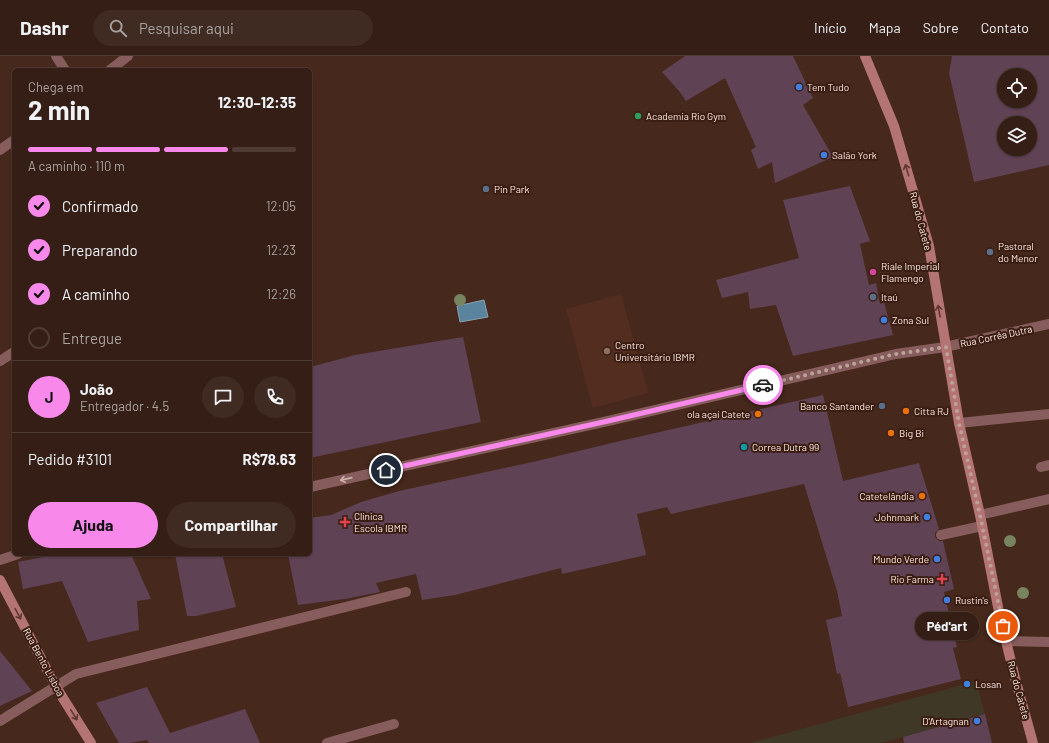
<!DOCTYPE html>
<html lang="pt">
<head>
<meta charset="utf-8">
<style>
  body { margin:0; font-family:Barlow,sans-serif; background:#3f2b22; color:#f1f3f6; height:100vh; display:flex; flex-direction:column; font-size:15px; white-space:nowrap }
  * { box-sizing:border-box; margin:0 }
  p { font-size:13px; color:#a9a2a0 }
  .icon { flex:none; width:22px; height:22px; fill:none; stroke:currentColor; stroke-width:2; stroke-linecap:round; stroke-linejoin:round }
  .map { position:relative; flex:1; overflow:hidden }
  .panel { position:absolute; left:12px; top:12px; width:300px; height:488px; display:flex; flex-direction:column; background:#341e15; border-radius:6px; box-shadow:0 1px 3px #0004,0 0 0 1px #4e3c34 }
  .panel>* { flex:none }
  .fabs { position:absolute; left:997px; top:12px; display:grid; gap:8px }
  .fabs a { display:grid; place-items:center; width:40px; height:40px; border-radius:50%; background:#341e15; box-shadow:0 1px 3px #0004,0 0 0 1px #4e3c34; font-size:20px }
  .pin { position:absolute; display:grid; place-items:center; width:34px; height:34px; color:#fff; margin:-17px; border:2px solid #fff; border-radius:50%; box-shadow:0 1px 4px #0007 }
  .courier { position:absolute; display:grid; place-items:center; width:40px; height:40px; margin:-20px; border:3px solid #f888ea; border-radius:50%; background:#fff; color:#222; box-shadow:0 1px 5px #0007 }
  .bubble { position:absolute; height:28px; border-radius:14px; background:#341e15; box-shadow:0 1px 3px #0004,0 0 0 1px #4e3c34; font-size:13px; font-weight:700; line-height:28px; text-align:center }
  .headline em { font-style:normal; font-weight:700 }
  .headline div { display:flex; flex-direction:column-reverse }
  .headline { display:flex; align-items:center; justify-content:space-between; height:68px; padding:0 16px }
  h1 { font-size:26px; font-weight:700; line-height:30px }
  .bar { display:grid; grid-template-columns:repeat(4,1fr); gap:6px 4px; align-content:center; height:48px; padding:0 16px }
  .bar i { height:5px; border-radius:3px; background:#4e3c34 }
  .bar .on { background:#f888ea }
  .bar p { grid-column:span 4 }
  .line { display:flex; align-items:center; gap:10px; padding:0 16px; border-top:1px solid #4e3c34 }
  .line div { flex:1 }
  .round { display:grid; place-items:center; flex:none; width:42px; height:42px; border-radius:21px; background:#3f2b22 }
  ol { padding:0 16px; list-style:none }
  li { display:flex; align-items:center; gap:12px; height:44px }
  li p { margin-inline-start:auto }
  li .icon { padding:4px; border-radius:50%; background:#f888ea; color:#111; stroke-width:4 }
  li:last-child { color:#a9a2a0 }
  li i { width:22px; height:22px; border:2px solid #4e3c34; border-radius:50% }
  .primary-button { display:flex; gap:8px; margin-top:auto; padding:8px 16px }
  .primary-button a { flex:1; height:46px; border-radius:24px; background:#f888ea; color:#111; font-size:16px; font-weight:700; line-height:46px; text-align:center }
  .primary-button a+a { background:#3f2b22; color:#f1f3f6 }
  header { display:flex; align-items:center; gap:24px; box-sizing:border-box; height:56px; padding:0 20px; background:#341e15; border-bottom:1px solid #4e3c34 }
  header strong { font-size:19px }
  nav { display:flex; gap:22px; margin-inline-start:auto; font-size:14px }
  .search { width:280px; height:36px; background:#3f2b22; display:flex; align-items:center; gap:10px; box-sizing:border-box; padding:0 14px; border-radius:22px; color:#a9a2a0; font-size:15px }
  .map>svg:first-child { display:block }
</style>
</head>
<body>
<header>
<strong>Dashr</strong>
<div class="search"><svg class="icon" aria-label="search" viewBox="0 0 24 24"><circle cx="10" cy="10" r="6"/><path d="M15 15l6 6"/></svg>Pesquisar aqui</div>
<nav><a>Início</a><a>Mapa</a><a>Sobre</a><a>Contato</a></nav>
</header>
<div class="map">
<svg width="1049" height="687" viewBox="0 0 1049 687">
  <rect width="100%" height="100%" fill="#46281c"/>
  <path fill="#3f3826" d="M976,625l9,33 -104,29h-131z"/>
  <path fill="#532e20" d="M621,238l27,99 -55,15 -27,-99z"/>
  <path fill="#5a849e" stroke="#8aa1b1" d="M484,244l4,17 -28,5 -3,-16z"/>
  <g fill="#5f4254" fill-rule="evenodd">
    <path d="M685,0h108l20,42 -10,7 30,52 -58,26 -3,-21 -14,7 -7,-19 5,-3 -31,-69 -39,23 -7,-10 -17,-19z"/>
    <path d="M952,0h97v109l-75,17 -25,-109zM1004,19h26v26h-26zM1004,67h26v26h-26z"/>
    <path d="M850,130l20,55 -10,3 9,41 7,-2 4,21 4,-2 9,33 -100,21 -17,-51 -26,4 -2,-17 -26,6 -6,-18 83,-22 -16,-58z"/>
    <path d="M463,281l18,85 -171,36v-91l45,-12z"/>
    <path d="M823,339l20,86 76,-18 20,66 -4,4v4l4,4h4l11,48 -10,3 13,55 -4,1 8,31 -113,28 -8,-34 -3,1 -11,-54 16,-4 -5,-25 -33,-107 -133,30 -4,-7 -30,7 9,41 -84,19 -1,-6 -106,27 -33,5 -6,-26 -40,9 4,9 -35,7 -47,6 -10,-51h22v-36l21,-3 30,-13 38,-11 138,-30 83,-20z"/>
    <path d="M57,498h74l20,45 -14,2 2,29 -51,12 -26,-61 -39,8 -5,-27z"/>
    <path d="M175,498h47l14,53 -40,9h-9z"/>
    <path d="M0,595l32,40 -32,15z"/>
    <path d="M147,631l23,46 75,-24 15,34h-111l-2,-3 -17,3h-11l-23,-40z"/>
    <path d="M985,658l7,29h-88l-1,-6z"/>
  </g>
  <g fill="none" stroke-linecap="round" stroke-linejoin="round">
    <g stroke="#865d5c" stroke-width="10">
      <path d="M0,305l14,-9"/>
      <path d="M959,367l90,-9"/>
      <path d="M1041,411l8,-2"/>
      <path d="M980,459l69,-16"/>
      <path d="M941,479l41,-9"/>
    </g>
    <g stroke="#865d5c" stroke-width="10">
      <path d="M56,0l9,14"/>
      <path d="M110,14l18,-14"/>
      <path d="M0,94l14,-10"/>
      <path d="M310,431l298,-66 288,-67 49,-7 104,-23"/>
      <path d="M0,504l18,-6"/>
      <path d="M1006,585l43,1"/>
      <path d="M0,665l76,-47 330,-82"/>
      <path d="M327,687l67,-19"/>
    </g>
    <g stroke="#b57474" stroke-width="10">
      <path d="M865,0l29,70 35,120 30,177 21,92 19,97 16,66 18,65"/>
      <path d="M0,524l56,107 35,56"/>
    </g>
  </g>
  <g fill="#78835f">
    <circle cx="460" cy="244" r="6"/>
    <circle cx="1010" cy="485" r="6"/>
    <circle cx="1023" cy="537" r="6"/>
  </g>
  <defs><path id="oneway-shaft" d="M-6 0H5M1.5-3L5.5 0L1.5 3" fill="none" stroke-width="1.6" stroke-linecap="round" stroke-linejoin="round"/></defs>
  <g stroke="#603830">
    <use href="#oneway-shaft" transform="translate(907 114) rotate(-106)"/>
    <use href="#oneway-shaft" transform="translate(939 255) rotate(-100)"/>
    <use href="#oneway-shaft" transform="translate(18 558) rotate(62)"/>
    <use href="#oneway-shaft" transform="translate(74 659) rotate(58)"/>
  </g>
  <use stroke="#ccafaa" href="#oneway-shaft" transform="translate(346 423) rotate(167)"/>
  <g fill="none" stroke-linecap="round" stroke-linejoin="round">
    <path stroke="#bba39a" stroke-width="4" stroke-dasharray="0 7.2" d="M763,329l133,-31 50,-7 13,76 21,92 23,111"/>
    <path stroke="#f888ea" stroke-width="5" d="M386,414l222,-49 155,-36"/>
  </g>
  <g fill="#3f7fe0" stroke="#3b1e13" stroke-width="1.5">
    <circle cx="799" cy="31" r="4"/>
    <circle cx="824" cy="99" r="4"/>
    <circle cx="884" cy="264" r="4"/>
    <circle cx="927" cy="461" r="4"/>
    <circle cx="937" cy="503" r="4"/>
    <circle cx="947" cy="544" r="4"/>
    <circle cx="967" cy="628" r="4"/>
    <circle cx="977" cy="665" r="4"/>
  </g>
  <circle fill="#2e9e5b" stroke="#3b1e13" stroke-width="1.5" cx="638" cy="60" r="4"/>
  <g fill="#5c6f8a" stroke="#3b1e13" stroke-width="1.5">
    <circle cx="486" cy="133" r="4"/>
    <circle cx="990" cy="196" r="4"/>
    <circle cx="873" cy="241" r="4"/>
    <circle cx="882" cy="350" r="4"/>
  </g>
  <circle fill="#d1479c" stroke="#3b1e13" stroke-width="1.5" cx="873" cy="216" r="4"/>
  <circle fill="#8d6e63" stroke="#3b1e13" stroke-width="1.5" cx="607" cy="295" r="4"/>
  <g fill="#e8710a" stroke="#3b1e13" stroke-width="1.5">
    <circle cx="906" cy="355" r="4"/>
    <circle cx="758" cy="358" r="4"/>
    <circle cx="891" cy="377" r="4"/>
    <circle cx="922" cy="440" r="4"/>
  </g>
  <circle fill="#0f9aa8" stroke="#3b1e13" stroke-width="1.5" cx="744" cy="391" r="4"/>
  <g fill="#e0444e" stroke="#3b1e13" stroke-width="1.5">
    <path d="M343 460h4v4h4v4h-4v4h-4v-4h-4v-4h4z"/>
    <path d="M940 517h4v4h4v4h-4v4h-4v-4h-4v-4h4z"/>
  </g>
  <g text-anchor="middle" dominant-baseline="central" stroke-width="4" stroke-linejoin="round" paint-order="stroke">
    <g font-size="10" fill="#fae5de" stroke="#3b1e13" text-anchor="start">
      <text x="807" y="31">Tem Tudo</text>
      <text x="646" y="60">Academia Rio Gym</text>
      <text x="832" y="99">Salão York</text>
      <text x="494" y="133">Pin Park</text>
      <text x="998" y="190">Pastoral<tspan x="998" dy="12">do Menor</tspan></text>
      <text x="881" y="210">Riale Imperial<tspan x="881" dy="12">Flamengo</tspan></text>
      <text x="881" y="241">Itaú</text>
      <text x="892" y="264">Zona Sul</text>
      <text x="615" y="289">Centro<tspan x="615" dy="12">Universitário IBMR</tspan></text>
      <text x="874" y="350" text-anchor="end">Banco Santander</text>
      <text x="914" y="355">Citta RJ</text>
      <text x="750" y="358" text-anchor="end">ola açaí Catete</text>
      <text x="899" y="377">Big Bi</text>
      <text x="752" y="391">Correa Dutra 99</text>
      <text x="914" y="440" text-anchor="end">Catetelândia</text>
      <text x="354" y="460">Clínica<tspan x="354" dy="12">Escola IBMR</tspan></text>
      <text x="919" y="461" text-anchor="end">Johnmark</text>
      <text x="929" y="503" text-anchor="end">Mundo Verde</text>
      <text x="934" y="523" text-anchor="end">Rio Farma</text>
      <text x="955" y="544">Rustin's</text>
      <text x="975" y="628">Losan</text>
      <text x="969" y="665" text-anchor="end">D'Artagnan</text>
    </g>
    <g font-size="10" fill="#fae5de" stroke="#3b1e13">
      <text transform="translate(921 165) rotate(75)">Rua do Catete</text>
      <text transform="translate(996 280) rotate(-12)">Rua Corrêa Dutra</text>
      <text transform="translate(44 606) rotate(62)">Rua Bento Lisboa</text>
      <text transform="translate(1019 634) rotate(75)">Rua do Catete</text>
    </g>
  </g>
</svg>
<div class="fabs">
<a><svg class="icon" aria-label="locate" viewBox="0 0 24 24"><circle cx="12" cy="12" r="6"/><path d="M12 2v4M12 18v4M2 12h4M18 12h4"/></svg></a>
<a><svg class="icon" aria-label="layers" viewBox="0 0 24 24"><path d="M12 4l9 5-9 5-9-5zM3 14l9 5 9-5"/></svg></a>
</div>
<div class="pin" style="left:1003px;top:570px;background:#ea580c"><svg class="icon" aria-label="bag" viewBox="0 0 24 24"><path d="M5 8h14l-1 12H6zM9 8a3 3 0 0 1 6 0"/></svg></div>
<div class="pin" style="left:386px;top:414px;background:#1f2937"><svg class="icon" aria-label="home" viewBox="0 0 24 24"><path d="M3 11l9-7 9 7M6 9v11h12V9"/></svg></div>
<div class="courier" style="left:763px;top:329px"><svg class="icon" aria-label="car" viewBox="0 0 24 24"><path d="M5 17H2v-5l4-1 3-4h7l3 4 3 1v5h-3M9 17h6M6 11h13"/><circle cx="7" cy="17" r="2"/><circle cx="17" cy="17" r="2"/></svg></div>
<div class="bubble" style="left:915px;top:556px;width:64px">Péd'art</div>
<section class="panel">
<div class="headline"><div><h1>2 min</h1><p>Chega em</p></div><em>12:30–12:35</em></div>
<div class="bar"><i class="on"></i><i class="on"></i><i class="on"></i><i></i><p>A caminho · 110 m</p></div>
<ol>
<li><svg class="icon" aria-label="check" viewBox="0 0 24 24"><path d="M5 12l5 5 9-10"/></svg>Confirmado<p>12:05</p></li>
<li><svg class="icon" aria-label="check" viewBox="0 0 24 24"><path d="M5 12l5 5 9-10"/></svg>Preparando<p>12:23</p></li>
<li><svg class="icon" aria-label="check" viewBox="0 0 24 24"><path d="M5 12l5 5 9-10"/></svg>A caminho<p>12:26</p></li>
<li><i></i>Entregue</li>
</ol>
<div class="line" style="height:72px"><b class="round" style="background:#f888ea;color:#111">J</b><div><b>João</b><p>Entregador · 4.5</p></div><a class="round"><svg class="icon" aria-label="chat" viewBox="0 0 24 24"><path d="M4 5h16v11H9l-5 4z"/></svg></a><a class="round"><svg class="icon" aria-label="phone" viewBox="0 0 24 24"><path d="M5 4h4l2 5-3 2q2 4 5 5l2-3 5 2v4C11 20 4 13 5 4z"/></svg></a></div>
<div class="line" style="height:52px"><div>Pedido #3101</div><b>R$78.63</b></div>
<div class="primary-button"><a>Ajuda</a><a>Compartilhar</a></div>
</section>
</div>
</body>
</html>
